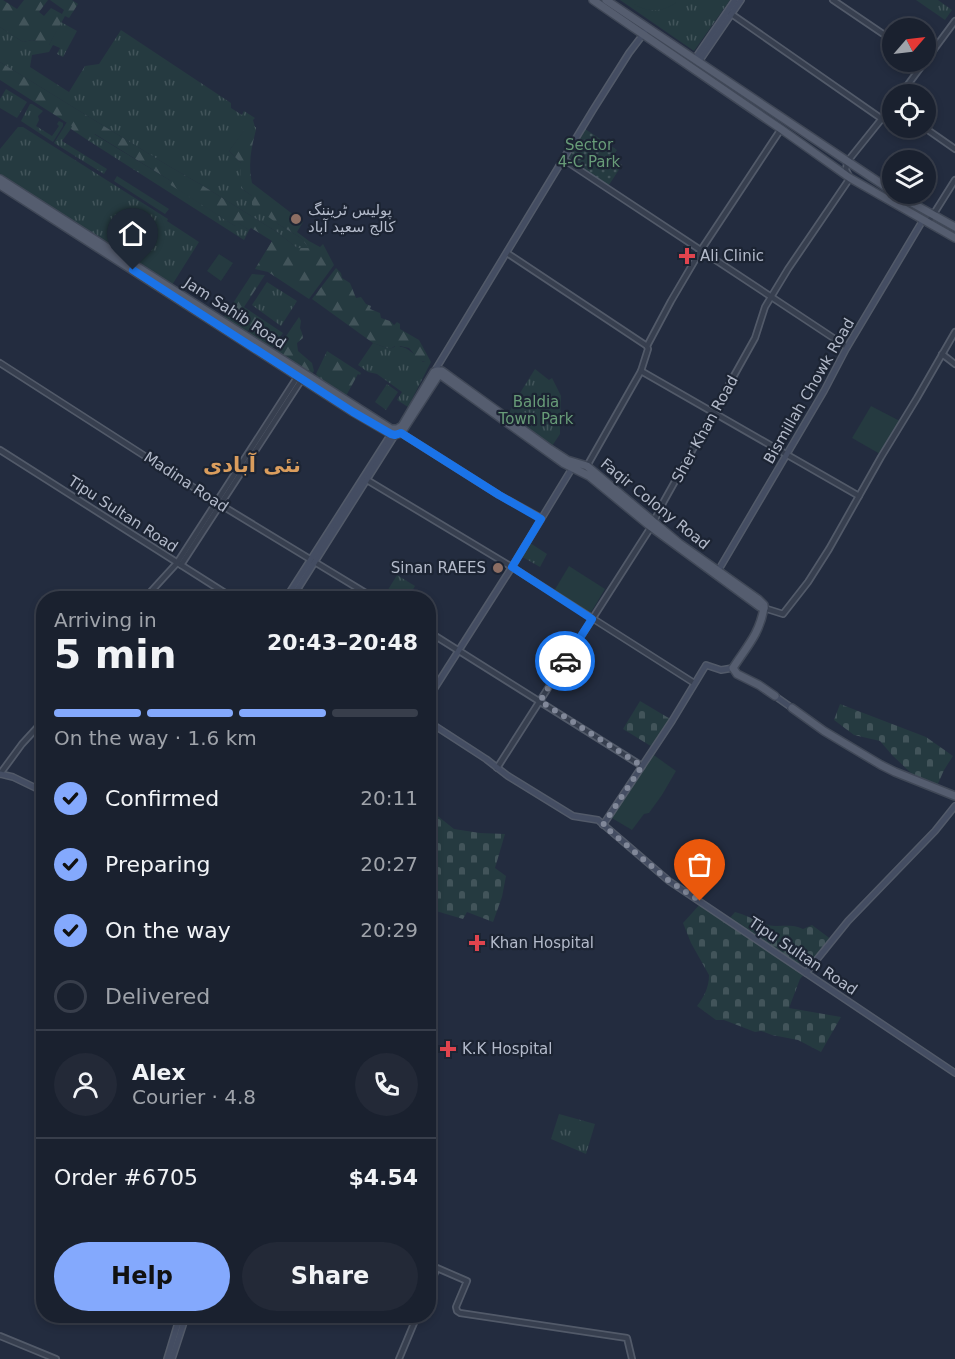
<!DOCTYPE html>
<html lang="en">
<head>
<meta charset="utf-8">
<style>
  body { margin:0; font-family:"DejaVu Sans",Vazirmatn,sans-serif; background:#232937; color:#f1f3f6; height:100vh; display:flex; flex-direction:column; font-size:22px; white-space:nowrap }
  * { box-sizing:border-box; margin:0 }
  p { font-size:20px; color:#9fa3aa }
  .icon { flex:none; width:33px; height:33px; fill:none; stroke:currentColor; stroke-width:2; stroke-linecap:round; stroke-linejoin:round }
  .map { position:relative; flex:1; overflow:hidden }
  .drawer { position:absolute; left:36px; top:591px; width:400px; height:732px; display:flex; flex-direction:column; background:#1a212f; border-radius:24px; box-shadow:0 3px 9px #0003,0 0 0 2px #383e4b }
  .drawer>* { flex:none }
  .needle { width:39px; rotate:62deg }
  .buttons { position:absolute; left:882px; top:18px; display:grid; gap:12px }
  .buttons a { display:grid; place-items:center; width:54px; height:54px; border-radius:50%; background:#1a212f; box-shadow:0 3px 9px #0003,0 0 0 2px #383e4b; font-size:30px }
  .pin { position:absolute; display:grid; place-items:center; width:51px; height:51px; color:#fff; margin:-62px -26px; border-radius:50% 50% 50% 0; rotate:-45deg; box-shadow:0 0 6px #0007 }
  .pin .icon { rotate:45deg }
  .courier { position:absolute; display:grid; place-items:center; width:60px; height:60px; margin:-30px; border:4px solid #1a73e8; border-radius:50%; background:#fff; color:#222; box-shadow:0 2px 8px #0007 }
  .summary em { font-style:normal; font-weight:700 }
  .summary div { display:flex; flex-direction:column-reverse }
  .summary { display:flex; align-items:center; justify-content:space-between; height:102px; padding:0 18px }
  h1 { font-size:39px; font-weight:700; line-height:45px }
  .bar { display:grid; grid-template-columns:repeat(4,1fr); gap:9px 6px; align-content:center; height:72px; padding:0 18px }
  .bar i { height:8px; border-radius:4px; background:#383e4b }
  .bar .active { background:#84a9fd }
  .bar p { grid-column:span 4 }
  .line { display:flex; align-items:center; gap:15px; padding:0 18px; border-top:2px solid #383e4b }
  .line div { flex:1 }
  .round { display:grid; place-items:center; flex:none; width:63px; height:63px; border-radius:32px; background:#232937 }
  ol { padding:0 18px; list-style:none }
  li { display:flex; align-items:center; gap:18px; height:66px }
  li p { margin-inline-start:auto }
  li .icon { padding:6px; border-radius:50%; background:#84a9fd; color:#111; stroke-width:4 }
  li:last-child { color:#9fa3aa }
  li i { width:33px; height:33px; border:3px solid #383e4b; border-radius:50% }
  .button { display:flex; gap:12px; margin-top:auto; padding:12px 18px }
  .button a { flex:1; height:69px; border-radius:36px; background:#84a9fd; color:#111; font-size:24px; font-weight:700; line-height:69px; text-align:center }
  .button a+a { background:#232937; color:#f1f3f6 }
  .map>svg:first-child { display:block }
</style>
</head>
<body>
<div class="map">
<svg width="955" height="1359" viewBox="0 0 955 1359">
  <defs>
    <pattern id="grass-tufts" width="24" height="20" patternUnits="userSpaceOnUse" patternTransform="scale(1.5)"><rect width="24" height="20" fill="#253a40"/><path d="M3 7l-1-3M5 7V3M7 7l1-3M15 17l-1-3M17 17v-4M19 17l1-3" fill="none" stroke="#42545a"/></pattern>
    <pattern id="forest-firs" width="22" height="20" patternUnits="userSpaceOnUse" patternTransform="scale(1.5)"><rect width="22" height="20" fill="#253a40"/><path d="M5 1l3.5 6h-7zM16 11l3.5 6h-7z" fill="#42545a"/></pattern>
    <pattern id="cemetery-stones" width="16" height="16" patternUnits="userSpaceOnUse" patternTransform="scale(1.5)"><rect width="16" height="16" fill="#253a40"/><path d="M2 7V4a2 2 0 0 1 4 0v3zM10 15v-3a2 2 0 0 1 4 0v3z" fill="#42545a"/></pattern>
    <pattern id="garden-dots" width="8" height="8" patternUnits="userSpaceOnUse" patternTransform="scale(1.5)"><rect width="8" height="8" fill="#253a40"/><path d="M2 2h.1M6 6h.1" fill="none" stroke="#42545a" stroke-width="1.8" stroke-linecap="round"/></pattern>
  </defs>
  <rect width="100%" height="100%" fill="#232c3f"/>
  <g fill="url(#grass-tufts)">
    <path d="M620,0h110l-36,51z"/>
    <path d="M916,0h22l14,10 -7,10z"/>
    <path d="M61,22l16,9 -14,26 -6,-3 3,-6 -7,-3 -4,7 -17,3 -2,12 39,25 16,-26 14,-2 22,-34 110,73v5l11,7 2,-4 11,7 -2,2 2,7h1v3l-8,-4 -19,25 12,12v25l11,8 1,2 25,26 23,14 9,10h-13l-20,-16 -77,-48 -33,-19 -167,-103v-35l23,15 9,-2 17,5z"/>
    <path d="M6,89l21,13 -10,16 -17,-10v-9z"/>
    <path d="M30,104h2l11,7 -5,5 1,4 -3,6 16,10 7,-10 -2,-2 2,-3 4,2v3l-10,16 -32,-21z"/>
    <path d="M67,122l6,4 -11,15 45,28 -3,5 -50,-31z"/>
    <path d="M18,127h5l145,92 -1,2 32,21 -27,43 -172,-110v-26z"/>
    <path d="M94,134l77,47 -1,3 65,42 2,-4 12,8 -5,10 -155,-99z"/>
    <path d="M117,176l52,33 -4,5 -51,-33z"/>
    <path d="M267,282l30,19 -16,25 -29,-21z"/>
    <path d="M373,343l17,6c14,-8 23,5 33,13h8l-23,45 -11,-7 5,-8 -25,-18 -9,-2 -10,-7z"/>
    <path d="M535,369l14,11 3,-2 9,18 -1,30v8l-10,15 -44,-31 14,-25z"/>
    <path d="M387,384l11,8 -12,18 -11,-8z"/>
    <path d="M527,541l20,13 -7,13 -21,-12z"/>
    <path d="M397,575l18,11 -7,12h-25z"/>
    <path d="M559,1114l36,10 -9,30 -35,-15z"/>
  </g>
  <g fill="url(#forest-firs)">
    <path d="M0,0h3l14,9 7,-9h24l-9,12 5,4 7,-8 11,6 2,-4 -14,-10h22l6,4 -9,14 -4,-2 -16,29h-3l-1,-1h-7l-2,-3 -4,-1 -9,2 -23,-15z"/>
    <path d="M0,62l167,103 33,19 77,48 20,16h12l-8,-10 -23,-14 -26,-19v-9l-11,-8v-25l-12,-12 19,-26 8,5c-5,18 -8,34 -4,53l51,39 -6,10 12,9 11,6 3,-3 11,21 -25,34 -41,-27 -13,-3 17,-28 -21,-13 -2,2 -11,-7 -3,3 -66,-42 2,-3 -76,-47 -6,7 -18,-12 1,-3 -72,-46z"/>
    <path d="M336,268l5,5 1,5 8,5 6,15 5,-1 5,7 5,2 -1,3 10,4 1,5 9,3 4,4 3,-3 3,2v5l19,11 12,22c-7,0 -11,0 -15,-6l-2,3 -2,-2 2,-3 -5,-6 -9,-2 -3,5 -3,-2 1,-3 -5,3 -17,-6 -61,-44z"/>
    <path d="M252,274l13,1 -21,32 39,26 -11,15 -23,-14 1,-3 -2,-1 -1,2 -23,-15z"/>
    <path d="M299,317l2,4 -1,7 2,5 1,5 -6,5 1,8 14,12 2,8 -2,3 -36,-23z"/>
    <path d="M327,351l34,22 -1,2 -2,-1 -12,22 -30,-19 1,-2 -1,-1z"/>
  </g>
  <g fill="url(#cemetery-stones)">
    <path d="M640,701l32,19 -18,28 -31,-19z"/>
    <path d="M840,704l86,33 27,19 -9,14 -7,16 -25,-12 -20,-19 -12,-14 -26,-6 -20,-15z"/>
    <path d="M429,809l25,20 26,4 25,1 -10,34 11,8 -4,21 -9,25 -26,-10 -4,7 -34,-10z"/>
    <path d="M702,902l27,17 6,-7c11,3 22,9 33,13 11,3 22,-2 35,4l9,-4 20,15 -20,26 -9,-7 -6,7 9,6 -6,7 -11,29 52,9 -20,35 -23,-12 -26,-5 -11,-4 -6,1 -31,-12h-8l-19,-14c7,-9 12,-19 12,-31l-18,-32 -8,-20z"/>
  </g>
  <path fill="url(#garden-dots)" d="M582,127l35,23 -5,8 10,7 -15,23 -44,-29z"/>
  <g fill="#253a40">
    <path d="M630,0h49c-13,13 -36,14 -49,0z"/>
    <path d="M219,254l14,9 -12,18 -14,-10z"/>
    <path d="M871,406l29,15 -20,33 -28,-16z"/>
    <path d="M569,566l36,23 -15,25 -36,-23z"/>
    <path d="M651,753l25,18 -14,24 -13,18 -5,1 -12,16 -22,-13z"/>
  </g>
  <g fill="none" stroke-linecap="round" stroke-linejoin="round">
    <defs>
      <g id="tertiary">
        <path d="M833,0l59,40"/>
        <path d="M730,13l152,106"/>
        <path d="M901,94l54,-73"/>
        <path d="M925,128l30,21"/>
        <path d="M563,159l284,188"/>
        <path d="M928,223l27,-43"/>
        <path d="M507,253l140,93"/>
        <path d="M942,354l13,10"/>
        <path d="M0,363l221,142 153,93"/>
        <path d="M641,371l218,125"/>
        <path d="M401,433l98,62 42,23"/>
        <path d="M0,450l233,148"/>
        <path d="M587,466l54,-95 7,-22 -1,-3 24,-45 30,-51 80,-121"/>
        <path d="M367,480l145,87 182,116"/>
        <path d="M181,565l121,-186"/>
        <path d="M145,598l32,-35 121,-187"/>
        <path d="M764,608l19,6 25,-32 21,-33 52,-92 36,-59 38,-66"/>
        <path d="M429,632l213,134"/>
        <path d="M497,768l154,-241 13,-26 91,-163 10,-31 23,-38 62,-91 -4,-8 1,-8 45,-56"/>
        <path d="M0,774l22,-30 22,-24"/>
        <path d="M429,1287l8,-19 30,13 -11,26 1,4 3,2 167,25 5,21"/>
        <path d="M0,1336l56,23"/>
        <path d="M399,1359l18,-43"/>
      </g>
      <g id="secondary">
        <path d="M694,60l41,-60"/>
        <path d="M698,63l43,-63"/>
        <path d="M434,372l159,-262 36,-57 16,-21"/>
        <path d="M718,571l106,-180 22,-42 77,-129"/>
        <path d="M286,598l105,-164"/>
        <path d="M292,598l103,-163"/>
        <path d="M775,696l17,12"/>
        <path d="M429,697l83,-130 62,-102"/>
        <path d="M429,722l57,37 22,17 65,40 25,4 71,61 286,192"/>
        <path d="M0,774l13,3 31,15"/>
        <path d="M603,825l69,-104 34,-56 15,5 12,-2"/>
        <path d="M806,973l42,-52 87,-90 20,-25"/>
        <path d="M167,1359l13,-43"/>
        <path d="M172,1359l14,-43"/>
      </g>
      <g id="primary">
        <path d="M593,0l188,129 69,49 105,60"/>
        <path d="M606,0l286,191"/>
        <path d="M0,179l391,250h6l5,-3 32,-54 3,-1h5l108,78 17,11 20,6 92,77 79,56 6,6v3l-4,-1 -109,-80 -62,-51 -26,-13 -121,-87 -3,-1 -3,4 -35,54 -6,2 -4,-1 -38,-22 -353,-227"/>
        <path d="M896,194l59,33"/>
        <path d="M764,608c-5,27 -17,38 -31,60l4,6 22,11 16,11"/>
        <path d="M792,708l32,23 57,34 14,7 60,24"/>
      </g>
    </defs>
    <use href="#tertiary" stroke="#525a69" stroke-width="8"/>
    <use href="#secondary" stroke="#525a69" stroke-width="8"/>
    <use href="#primary" stroke="#404857" stroke-width="10"/>
    <use href="#tertiary" stroke="#373f4f" stroke-width="4.5"/>
    <use href="#secondary" stroke="#444d62" stroke-width="5"/>
    <use href="#primary" stroke="#555d6f" stroke-width="7"/>
  </g>
  <g fill="none" stroke-linecap="round" stroke-linejoin="round">
    <path stroke="#818899" stroke-width="6" stroke-dasharray="0 10.8" d="M565,661l-25,40 102,65 -39,59 66,56 31,20"/>
    <path stroke="#1a73e8" stroke-width="8" d="M133,270l220,142 38,22 4,1 6,-2 98,62 42,24 -29,48 80,52 -27,42"/>
  </g>
  <g fill="#8d6e63" stroke="#1c2433" stroke-width="2">
    <circle cx="296" cy="219" r="6"/>
    <circle cx="498" cy="568" r="6"/>
  </g>
  <g fill="#e0444e" stroke="#1c2433" stroke-width="2">
    <path d="M684 247h6v6h6v6h-6v6h-6v-6h-6v-6h6z"/>
    <path d="M474 934h6v6h6v6h-6v6h-6v-6h-6v-6h6z"/>
    <path d="M445 1040h6v6h6v6h-6v6h-6v-6h-6v-6h6z"/>
  </g>
  <g text-anchor="middle" dominant-baseline="central" stroke-width="4.5" stroke-linejoin="round" paint-order="stroke">
    <g font-size="15" fill="#689c78" stroke="#1c2433">
      <text x="589" y="145">Sector<tspan x="589" dy="17">4-C Park</tspan></text>
      <text x="536" y="402">Baldia<tspan x="536" dy="17">Town Park</tspan></text>
    </g>
    <g font-size="15" fill="#b3baca" stroke="#1c2433" text-anchor="start">
      <text x="308" y="210">پولیس ٹریننگ<tspan x="308" dy="17">کالج سعید آباد</tspan></text>
      <text x="700" y="256">Ali Clinic</text>
      <text x="486" y="568" text-anchor="end">Sinan RAEES</text>
      <text x="490" y="943">Khan Hospital</text>
      <text x="462" y="1049">K.K Hospital</text>
    </g>
    <g font-size="15" fill="#b3baca" stroke="#1c2433">
      <text transform="translate(235 313) rotate(33)">Jam Sahib Road</text>
      <text transform="translate(809 391) rotate(-60)">Bismillah Chowk Road</text>
      <text transform="translate(705 429) rotate(-61)">Sher Khan Road</text>
      <text transform="translate(186 482) rotate(33)">Madina Road</text>
      <text transform="translate(655 504) rotate(39)">Faqir Colony Road</text>
      <text transform="translate(123 514) rotate(33)">Tipu Sultan Road</text>
      <text transform="translate(803 956) rotate(34)">Tipu Sultan Road</text>
    </g>
    <g font-size="21" font-weight="bold" fill="#da9d5d" stroke="#1c2433">
      <text x="252" y="465">نئی آبادی</text>
    </g>
  </g>
</svg>
<div class="buttons">
<a><svg class="needle" viewBox="-14 -14 28 28"><path d="M0-13l5 13h-10z" fill="#e53935"/><path d="M0 13l5-13h-10z" fill="#9fa3aa"/></svg></a>
<a><svg class="icon" aria-label="locate" viewBox="0 0 24 24"><circle cx="12" cy="12" r="6"/><path d="M12 2v4M12 18v4M2 12h4M18 12h4"/></svg></a>
<a><svg class="icon" aria-label="layers" viewBox="0 0 24 24"><path d="M12 4l9 5-9 5-9-5zM3 14l9 5 9-5"/></svg></a>
</div>
<div class="pin" style="left:700px;top:901px;background:#ea580c"><svg class="icon" aria-label="bag" viewBox="0 0 24 24"><path d="M5 8h14l-1 12H6zM9 8a3 3 0 0 1 6 0"/></svg></div>
<div class="pin" style="left:133px;top:270px;background:#1f2937"><svg class="icon" aria-label="home" viewBox="0 0 24 24"><path d="M3 11l9-7 9 7M6 9v11h12V9"/></svg></div>
<div class="courier" style="left:565px;top:661px"><svg class="icon" aria-label="car" viewBox="0 0 24 24"><path d="M5 17H2v-5l4-1 3-4h7l3 4 3 1v5h-3M9 17h6M6 11h13"/><circle cx="7" cy="17" r="2"/><circle cx="17" cy="17" r="2"/></svg></div>
<section class="drawer">
<div class="summary"><div><h1>5 min</h1><p>Arriving in</p></div><em>20:43–20:48</em></div>
<div class="bar"><i class="active"></i><i class="active"></i><i class="active"></i><i></i><p>On the way · 1.6 km</p></div>
<ol>
<li><svg class="icon" aria-label="check" viewBox="0 0 24 24"><path d="M5 12l5 5 9-10"/></svg>Confirmed<p>20:11</p></li>
<li><svg class="icon" aria-label="check" viewBox="0 0 24 24"><path d="M5 12l5 5 9-10"/></svg>Preparing<p>20:27</p></li>
<li><svg class="icon" aria-label="check" viewBox="0 0 24 24"><path d="M5 12l5 5 9-10"/></svg>On the way<p>20:29</p></li>
<li><i></i>Delivered</li>
</ol>
<div class="line" style="height:108px"><a class="round"><svg class="icon" aria-label="person" viewBox="0 0 24 24"><circle cx="12" cy="8" r="4"/><path d="M4 21q1-7 8-7t8 7"/></svg></a><div><b>Alex</b><p>Courier · 4.8</p></div><a class="round"><svg class="icon" aria-label="phone" viewBox="0 0 24 24"><path d="M5 4h4l2 5-3 2q2 4 5 5l2-3 5 2v4C11 20 4 13 5 4z"/></svg></a></div>
<div class="line" style="height:78px"><div>Order #6705</div><b>$4.54</b></div>
<div class="button"><a>Help</a><a>Share</a></div>
</section>
</div>
</body>
</html>
